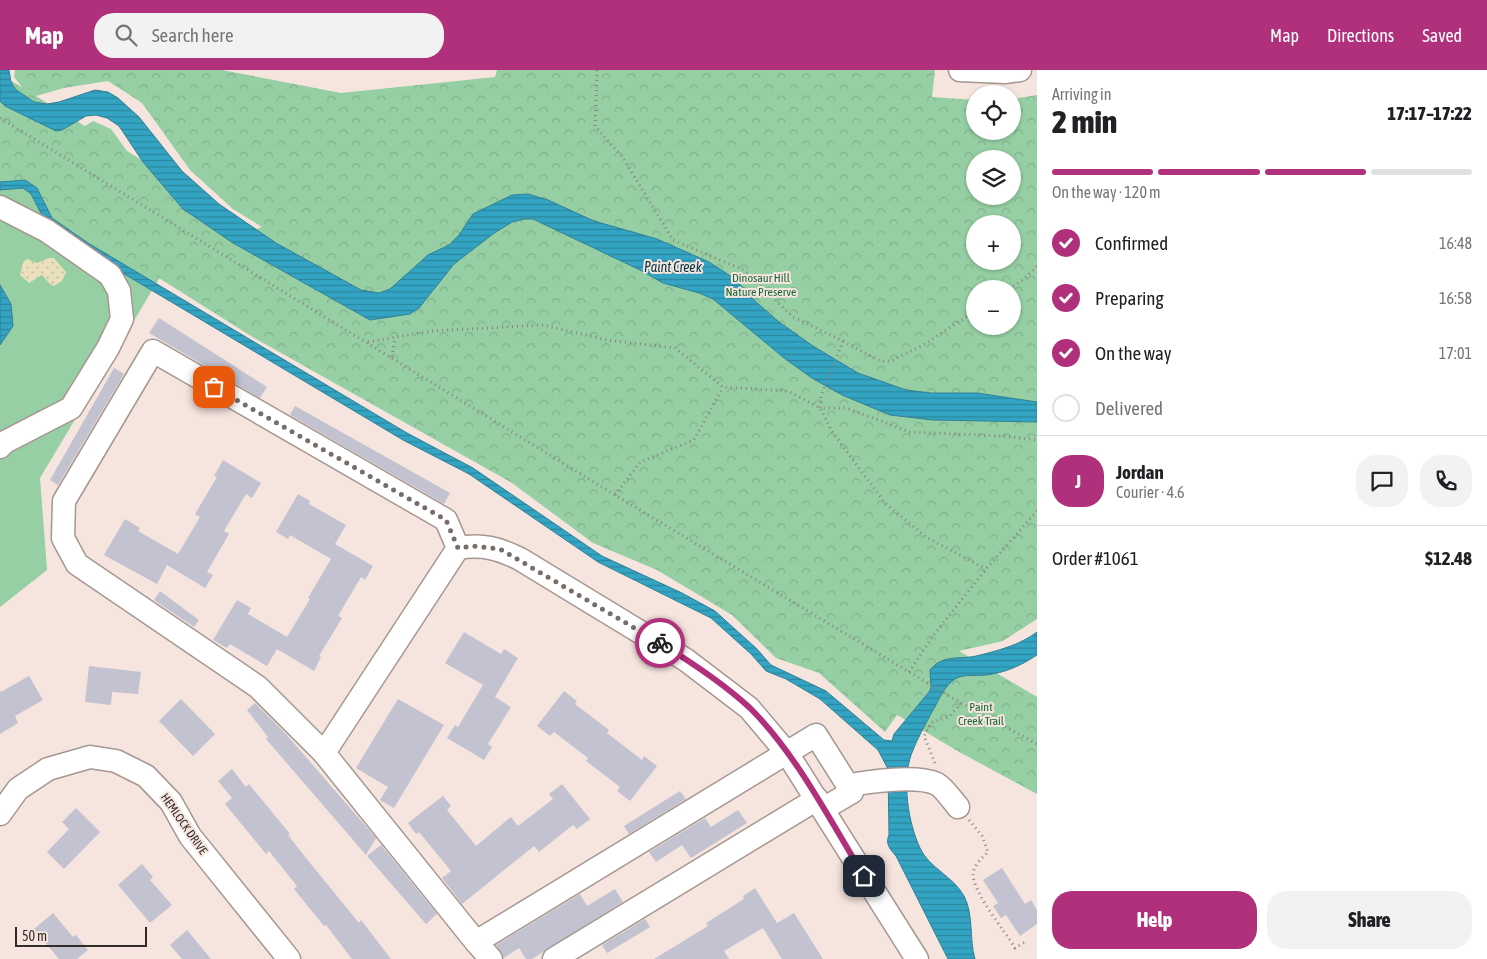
<!DOCTYPE html>
<html lang="en">
<head>
<meta charset="utf-8">
<style>
  body { margin:0; font-family:"Asap Condensed",sans-serif; background:#f2f2f2; color:#202124; height:100vh; display:flex; flex-direction:column; font-size:19px; white-space:nowrap }
  * { box-sizing:border-box; margin:0 }
  p { font-size:16px; color:#757577 }
  .icon { flex:none; width:28px; height:28px; fill:none; stroke:currentColor; stroke-width:2; stroke-linecap:round; stroke-linejoin:round }
  .map { position:relative; flex:1; overflow:hidden }
  .details { display:flex; flex-direction:column; background:#fff; width:450px }
  .details>* { flex:none }
  .fabs { position:absolute; left:966px; top:15px; display:grid; gap:10px }
  .fabs a { display:grid; place-items:center; width:55px; height:55px; border-radius:50%; background:#fff; box-shadow:0 1px 4px #0004; font-size:25px }
  .scale { position:absolute; left:15px; bottom:12px; width:132px; box-sizing:border-box; padding-left:5px; border:2px solid #322c29; border-top:0; font-size:14px; line-height:18px; white-space:nowrap; color:#322c29; -webkit-text-stroke:4px #f6e5df; paint-order:stroke }
  .pin { position:absolute; display:grid; place-items:center; width:42px; height:42px; color:#fff; margin:-21px; border-radius:10px; box-shadow:0 2px 8px #0006 }
  .courier { position:absolute; display:grid; place-items:center; width:50px; height:50px; margin:-25px; border:4px solid #b1307b; border-radius:50%; background:#fff; color:#222; box-shadow:0 1px 6px #0007 }
  .head em { font-style:normal; font-weight:800 }
  .head div { display:flex; flex-direction:column-reverse }
  .head { display:flex; align-items:center; justify-content:space-between; height:85px; padding:0 15px }
  h1 { font-size:32px; font-weight:800; line-height:38px }
  .bar { display:grid; grid-template-columns:repeat(4,1fr); gap:8px 5px; align-content:center; height:60px; padding:0 15px }
  .bar i { height:6px; border-radius:4px; background:#e0e0e0 }
  .bar .selected { background:#b1307b }
  .bar p { grid-column:span 4 }
  .line { display:flex; align-items:center; gap:12px; padding:0 15px; border-top:1px solid #e0e0e0 }
  .line div { flex:1 }
  .round { display:grid; place-items:center; flex:none; width:52px; height:52px; border-radius:20px; background:#f2f2f2 }
  ol { padding:0 15px; list-style:none }
  li { display:flex; align-items:center; gap:15px; height:55px }
  li p { margin-inline-start:auto }
  li .icon { padding:5px; border-radius:50%; background:#b1307b; color:#fff; stroke-width:4 }
  li:last-child { color:#757577 }
  li i { width:28px; height:28px; border:2px solid #e0e0e0; border-radius:50% }
  .cta { display:flex; gap:10px; margin-top:auto; padding:10px 15px }
  .cta a { flex:1; height:58px; border-radius:20px; background:#b1307b; color:#fff; font-size:20px; font-weight:800; line-height:58px; text-align:center }
  .cta a+a { background:#f2f2f2; color:#202124 }
  header { display:flex; align-items:center; gap:30px; box-sizing:border-box; height:70px; padding:0 25px; background:#b1307b; color:#fff }
  header strong { font-size:24px }
  nav { display:flex; gap:28px; margin-inline-start:auto; font-size:18px }
  .search { width:350px; height:45px; background:#f2f2f2; display:flex; align-items:center; gap:12px; box-sizing:border-box; padding:0 18px; border-radius:20px; color:#757577; font-size:19px }
  main { display:flex; flex:1; min-height:0 }
  .map>svg:first-child { display:block }
</style>
</head>
<body>
<header>
<strong>Map</strong>
<div class="search"><svg class="icon" aria-label="search" viewBox="0 0 24 24"><circle cx="10" cy="10" r="6"/><path d="M15 15l6 6"/></svg>Search here</div>
<nav><a>Map</a><a>Directions</a><a>Saved</a></nav>
</header>
<main>
<div class="map">
<svg width="1037" height="889" viewBox="0 0 1037 889">
  <defs>
    <pattern id="forest-crowns" width="20" height="18" patternUnits="userSpaceOnUse" patternTransform="scale(1.25)"><rect width="20" height="18" fill="#95cfa3"/><path d="M2 6a3 3 0 1 1 6 0M12 15a3 3 0 1 1 6 0" fill="none" stroke="#81b28c"/></pattern>
    <pattern id="sand-dots" width="8" height="8" patternUnits="userSpaceOnUse" patternTransform="scale(1.25)"><rect width="8" height="8" fill="#eae0bb"/><path d="M2 2h.1M6 6h.1" fill="none" stroke="#c9c0a1" stroke-width="1.8" stroke-linecap="round"/></pattern>
    <pattern id="water-rules" width="6" height="5" patternUnits="userSpaceOnUse" patternTransform="scale(1.25)"><rect width="6" height="5" fill="#33a4c3"/><path d="M0 2.5h6" fill="none" stroke="#2c869e"/></pattern>
  </defs>
  <rect width="100%" height="100%" fill="#f6e5df"/>
  <path fill="#95cfa3" d="M0,102l163,100 -123,206 7,92 -47,37z"/>
  <path fill="url(#forest-crowns)" fill-rule="evenodd" d="M15,0h207l119,23 154,-16 2,-7h438l-3,27 43,3v31h37l1,-32 24,-4v524l-34,22 -44,10 78,46v97l-76,-41 -64,-38 -12,17 -66,-59 -43,-15 -44,-43 -75,-45 -64,-27 -81,-60 -261,-147 -197,-124 -2,-8 -52,-32v-98l23,14 -9,-11zM108,11l34,22 48,67 43,39 29,18 -5,2 -130,-78 -16,-22 -18,-8 -8,5 -49,-30 28,-8zM975,89h37v37h-37zM975,154h37v37h-37zM975,219h37v37h-37z"/>
  <path fill="url(#sand-dots)" d="M49,188h5l12,14 -4,9 -8,5 -4,-2 -8,-9 -13,8 -9,-8 3,-13 4,-3 10,4z"/>
  <g fill="url(#water-rules)" stroke="#338095">
    <path d="M0,0h9l2,12 4,7 19,13 13,2 12,-2 36,-12 13,2 10,6 21,19 43,54 37,33 57,39 85,47 18,3 11,-4 38,-34 21,-10 10,-10 14,-21 39,-19 16,-1 20,6 46,21 63,18 52,23 26,17 21,23 23,20 34,24 45,27 48,17 25,3h46l60,9v20l-104,-2 -43,-5 -48,-20 -30,-17 -28,-20 -71,-59 -14,-6 -36,-10 -23,-13 -107,-51h-8l-13,3 -19,12 -39,30 -35,44 -9,6 -40,6 -137,-77 -50,-34 -40,-47 -24,-36 -12,-8 -11,-3 -10,1 -24,14 -6,1 -51,-25 -5,-5z"/>
    <path d="M25,110l12,8 15,30 36,25 319,190 66,35 129,88 80,37 33,18 42,38 14,16 55,26 58,49 8,1 2,-7 35,-42 2,-4 -1,-18c13,-16 28,-10 46,-14 21,-5 44,-11 61,-24v23c-17,11 -32,18 -52,20 -10,1 -22,-1 -30,4 -11,7 -16,21 -22,31 -8,15 -16,29 -22,45 -9,27 -3,67 9,93 9,20 33,28 44,48 10,19 5,43 11,63h-27l-52,-103c-6,-7 -11,-12 -7,-21l-1,-66 -10,-19 -58,-51 -34,-20 -20,-8 -15,-17 -40,-36 -113,-56 -129,-88 -66,-34 -319,-190 -38,-27 -15,-29 -8,-6 -23,2v-8z"/>
    <path d="M0,215l11,19 2,22 -13,19z"/>
  </g>
  <g fill="#c2c2d0">
    <path d="M159,248l108,69 -7,11 -111,-65z"/>
    <path d="M114,298l10,6 -66,111 -8,-5z"/>
    <path d="M295,336l155,87 -6,11 -154,-89z"/>
    <path d="M223,390l38,23 -9,15 -6,-4 -22,37 5,3 -22,38 6,3 -8,13 -38,-23 -10,19 -53,-29 21,-36 15,9 -2,3 40,23 22,-37 -5,-3 22,-37 -3,-1z"/>
    <path d="M298,424l12,7 -1,3 37,21 -11,19 38,22 -8,14 -4,-3 -23,39 4,2 -23,38 2,1 -7,14 -37,-22 -10,17 -37,-22 -3,4 -14,-8 24,-40 14,8 -3,6 39,23 23,-38 -2,-1 23,-39 -41,-24 -2,4 -12,-7z"/>
    <path d="M160,521l39,29 -5,7 -40,-27z"/>
    <path d="M464,562l37,22 3,-5 14,9 -23,39 16,10 -23,37 4,3 -8,13 -37,-22 8,-13 3,2 25,-42 -38,-22z"/>
    <path d="M89,596l52,6 -3,22 -26,-2 -1,13 -26,-3z"/>
    <path d="M29,606l14,24 -28,16 3,7 -18,11v-44l1,2z"/>
    <path d="M564,621l13,10 -2,3 34,26 -2,3 35,27 2,-4 13,10 -27,35 -13,-10 3,-4 -34,-26 2,-3 -34,-26 -4,4 -13,-10z"/>
    <path d="M181,629l34,35 -22,22 -34,-35z"/>
    <path d="M398,629l46,26 -50,83 -14,-8 8,-13 -32,-19z"/>
    <path d="M255,633l31,31 90,104 -10,17 -100,-116 2,-2 -21,-27z"/>
    <path d="M232,699l14,18 3,-3 41,50 -2,1 18,23 53,65 2,-3 30,39h-39l-26,-34 -2,1 -30,-37 3,-3 -28,-35 -3,3 -41,-50 7,-6 -14,-17z"/>
    <path d="M562,714l28,35 -13,10 -4,-4 -34,27 -5,-6 -72,58 -20,-26 9,-7 -32,-39 -3,2 -8,-11 35,-27 8,10 -4,4 29,36 35,-29 7,9 35,-27 -4,-5z"/>
    <path d="M680,721l6,8 -57,35 -5,-8z"/>
    <path d="M76,738l24,24 -36,37 -17,-17 22,-23 -7,-7z"/>
    <path d="M738,740l9,13 -56,35 -9,-13 -26,17 -7,-10 56,-34 6,9z"/>
    <path d="M381,775l56,69 -11,10 -59,-68z"/>
    <path d="M142,794l11,13 -3,3 22,25 -22,18 -32,-38z"/>
    <path d="M1002,798l23,36 6,-4 6,10v14l-17,12 -14,-21 -5,3 -8,-12 5,-3 -15,-23z"/>
    <path d="M755,818l22,35 17,-10 29,46h-41l-19,-31 -39,23 5,8h-75l54,-33 -2,-3 38,-24 -1,-3z"/>
    <path d="M615,819l8,13 -91,57h-6l-7,-11 -15,10 -8,-13 84,-51 7,12z"/>
    <path d="M53,843l20,24 3,-2 12,15 -11,9h-18l-25,-30z"/>
    <path d="M645,849l5,8 -43,26 -5,-8z"/>
    <path d="M187,860l24,29h-29l-12,-14z"/>
  </g>
  <g fill="none" stroke-linecap="round" stroke-linejoin="round">
    <defs>
      <g id="minor">
        <path d="M960,0l45,2 15,-2"/>
        <path d="M0,137l47,24 63,44 9,16 3,28 -14,29 -37,60 -66,34 -5,5"/>
        <path d="M458,478c24,-4 40,0 62,11l166,101 63,48 38,45 130,206"/>
        <path d="M458,478l-134,205 152,189"/>
        <path d="M324,683l-66,-66 -181,-123 -14,-26 1,-37 89,-150 293,169 12,28"/>
        <path d="M848,716c20,-5 70,-11 89,-2 7,4 15,16 21,23"/>
        <path d="M0,744l18,-25 30,-20 42,-12 26,4 30,15 25,26 19,34 99,123"/>
        <path d="M491,889l-15,-17 340,-207 36,57 -29,17"/>
        <path d="M554,889l263,-160"/>
      </g>
    </defs>
    <use href="#minor" stroke="#a69791" stroke-width="25"/>
    <g stroke="#8e827e" stroke-width="3" stroke-dasharray="1 4" stroke-linecap="butt">
      <path d="M597,0l-2,56 28,32 50,82 71,30 49,47 50,24 37,20h11l34,-17 50,-33"/>
      <path d="M0,48l615,377 339,204 83,45"/>
      <path d="M1009,219l15,-10 13,-13"/>
      <path d="M843,271l-22,55 -1,12h26l64,24 93,4 34,4"/>
      <path d="M368,272l63,-11 112,-6 64,15 68,8 48,39 65,4 32,17 13,25 52,70 41,34 60,32"/>
      <path d="M392,287l3,-19"/>
      <path d="M615,425l25,-33 54,-22 29,-53"/>
      <path d="M909,602l24,-36 53,-67 51,-58"/>
      <path d="M935,693l-11,-27 7,-13 19,-7 11,-13"/>
      <path d="M969,750l13,16 6,16c-6,6 -14,13 -15,22 0,19 32,57 42,74l12,-7"/>
    </g>
    <use href="#minor" stroke="#fff" stroke-width="22"/>
  </g>
  <g fill="none" stroke-linecap="round" stroke-linejoin="round">
    <path stroke="#776d69" stroke-width="5" stroke-dasharray="0 9" d="M214,317l232,133 12,28 15,-2 27,3 160,94"/>
    <path stroke="#b1307b" stroke-width="6" d="M660,573c31,19 63,40 90,65 47,47 79,111 114,168"/>
  </g>
  <g text-anchor="middle" dominant-baseline="central" stroke-width="4" stroke-linejoin="round" paint-order="stroke">
    <g font-size="12" fill="#146735" stroke="#f6e5df">
      <text x="761" y="208">Dinosaur Hill<tspan x="761" dy="14">Nature Preserve</tspan></text>
      <text x="981" y="637">Paint<tspan x="981" dy="14">Creek Trail</tspan></text>
    </g>
    <g font-size="12" fill="#322c29" stroke="#f6e5df">
      <text transform="translate(184 754) rotate(55)">HEMLOCK DRIVE</text>
    </g>
    <g font-size="14" font-style="italic" fill="#003340" stroke="#f6e5df">
      <text x="673" y="197">Paint Creek</text>
    </g>
  </g>
</svg>
<div class="fabs">
<a><svg class="icon" aria-label="locate" viewBox="0 0 24 24"><circle cx="12" cy="12" r="6"/><path d="M12 2v4M12 18v4M2 12h4M18 12h4"/></svg></a>
<a><svg class="icon" aria-label="layers" viewBox="0 0 24 24"><path d="M12 4l9 5-9 5-9-5zM3 14l9 5 9-5"/></svg></a>
<a>+</a>
<a>−</a>
</div>
<div class="scale">50 m</div>
<div class="pin" style="left:214px;top:317px;background:#ea580c"><svg class="icon" aria-label="bag" viewBox="0 0 24 24"><path d="M5 8h14l-1 12H6zM9 8a3 3 0 0 1 6 0"/></svg></div>
<div class="pin" style="left:864px;top:806px;background:#1f2937"><svg class="icon" aria-label="home" viewBox="0 0 24 24"><path d="M3 11l9-7 9 7M6 9v11h12V9"/></svg></div>
<div class="courier" style="left:660px;top:573px"><svg class="icon" aria-label="bike" viewBox="0 0 24 24"><circle cx="6" cy="16" r="4"/><circle cx="18" cy="16" r="4"/><path d="M6 16l4-8h5l3 8M10 8l3 8H6M13 5h3"/></svg></div>
</div>
<section class="details">
<div class="head"><div><h1>2 min</h1><p>Arriving in</p></div><em>17:17–17:22</em></div>
<div class="bar"><i class="selected"></i><i class="selected"></i><i class="selected"></i><i></i><p>On the way · 120 m</p></div>
<ol>
<li><svg class="icon" aria-label="check" viewBox="0 0 24 24"><path d="M5 12l5 5 9-10"/></svg>Confirmed<p>16:48</p></li>
<li><svg class="icon" aria-label="check" viewBox="0 0 24 24"><path d="M5 12l5 5 9-10"/></svg>Preparing<p>16:58</p></li>
<li><svg class="icon" aria-label="check" viewBox="0 0 24 24"><path d="M5 12l5 5 9-10"/></svg>On the way<p>17:01</p></li>
<li><i></i>Delivered</li>
</ol>
<div class="line" style="height:90px"><b class="round" style="background:#b1307b;color:#fff">J</b><div><b>Jordan</b><p>Courier · 4.6</p></div><a class="round"><svg class="icon" aria-label="chat" viewBox="0 0 24 24"><path d="M4 5h16v11H9l-5 4z"/></svg></a><a class="round"><svg class="icon" aria-label="phone" viewBox="0 0 24 24"><path d="M5 4h4l2 5-3 2q2 4 5 5l2-3 5 2v4C11 20 4 13 5 4z"/></svg></a></div>
<div class="line" style="height:65px"><div>Order #1061</div><b>$12.48</b></div>
<div class="cta"><a>Help</a><a>Share</a></div>
</section>
</main>
</body>
</html>
